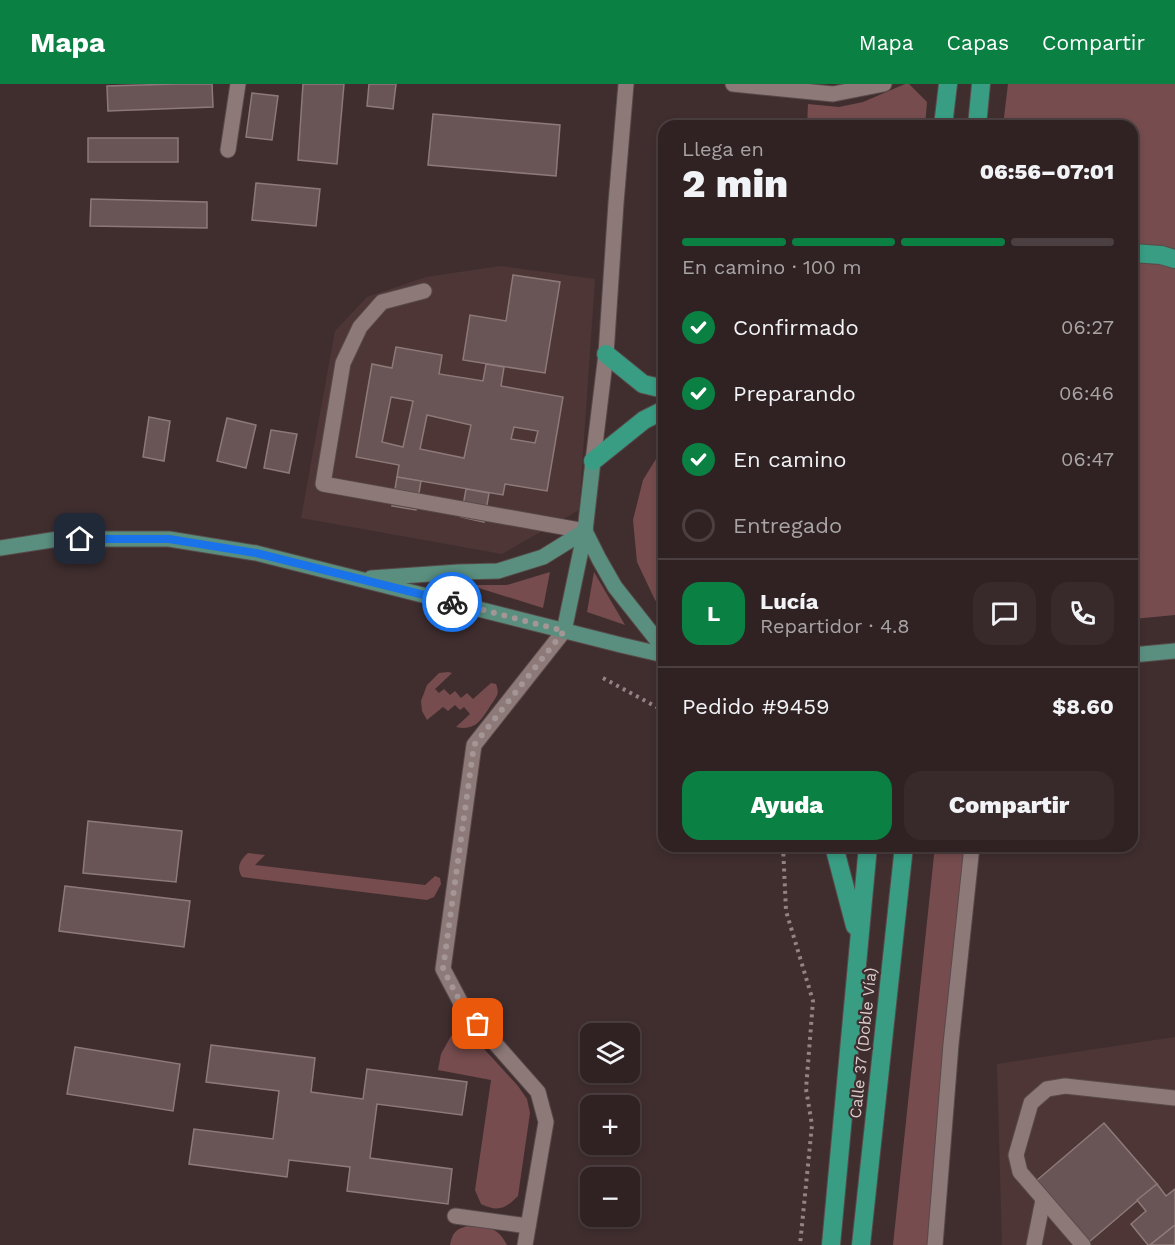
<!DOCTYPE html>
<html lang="es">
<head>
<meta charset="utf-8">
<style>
  body { margin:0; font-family:"Work Sans",sans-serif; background:#382a2b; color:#f1f3f6; height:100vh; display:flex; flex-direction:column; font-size:22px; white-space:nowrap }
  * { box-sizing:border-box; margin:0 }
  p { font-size:20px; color:#a8a4a6 }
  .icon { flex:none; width:33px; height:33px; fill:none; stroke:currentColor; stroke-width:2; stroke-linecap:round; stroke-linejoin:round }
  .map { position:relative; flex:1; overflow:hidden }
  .side { position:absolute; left:658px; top:36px; width:480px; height:732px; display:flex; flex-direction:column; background:#302223; border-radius:18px; box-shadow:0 3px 9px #0003,0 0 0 2px #4b3f41 }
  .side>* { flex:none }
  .tools { position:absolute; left:580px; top:939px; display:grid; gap:12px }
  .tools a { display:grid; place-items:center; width:60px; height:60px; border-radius:12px; background:#302223; box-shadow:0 3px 9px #0003,0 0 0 2px #4b3f41; font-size:30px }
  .pin { position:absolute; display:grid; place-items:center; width:51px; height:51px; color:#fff; margin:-26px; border-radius:12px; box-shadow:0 3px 9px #0006 }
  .courier { position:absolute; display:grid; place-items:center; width:60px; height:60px; margin:-30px; border:4px solid #1a73e8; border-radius:50%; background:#fff; color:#222; box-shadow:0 2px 8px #0007 }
  .summary em { font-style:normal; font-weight:800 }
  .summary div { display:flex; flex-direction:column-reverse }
  .summary { display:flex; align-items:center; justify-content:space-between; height:102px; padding:0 24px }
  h1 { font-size:39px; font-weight:800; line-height:45px }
  .bar { display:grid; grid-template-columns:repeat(4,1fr); gap:9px 6px; align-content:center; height:72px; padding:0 24px }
  .bar i { height:8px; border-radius:4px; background:#4b3f41 }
  .bar .selected { background:#0b8043 }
  .bar p { grid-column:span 4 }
  .line { display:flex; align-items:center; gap:15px; padding:0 24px; border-top:2px solid #4b3f41 }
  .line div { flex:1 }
  .round { display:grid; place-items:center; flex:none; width:63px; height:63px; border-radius:18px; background:#382a2b }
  ol { padding:0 24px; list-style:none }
  li { display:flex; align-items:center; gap:18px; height:66px }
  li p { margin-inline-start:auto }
  li .icon { padding:6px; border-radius:50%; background:#0b8043; color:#fff; stroke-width:4 }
  li:last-child { color:#a8a4a6 }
  li i { width:33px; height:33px; border:3px solid #4b3f41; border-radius:50% }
  .action { display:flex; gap:12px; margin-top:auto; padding:12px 24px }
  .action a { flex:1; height:69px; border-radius:18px; background:#0b8043; color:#fff; font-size:24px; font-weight:800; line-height:69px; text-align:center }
  .action a+a { background:#382a2b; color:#f1f3f6 }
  header { display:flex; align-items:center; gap:36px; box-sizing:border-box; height:84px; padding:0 30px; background:#0b8043; color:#fff }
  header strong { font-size:28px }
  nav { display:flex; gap:33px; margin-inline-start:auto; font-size:21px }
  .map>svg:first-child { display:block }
</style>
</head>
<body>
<header>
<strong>Mapa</strong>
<nav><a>Mapa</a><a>Capas</a><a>Compartir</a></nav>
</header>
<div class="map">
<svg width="1175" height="1161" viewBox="0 0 1175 1161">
  <rect width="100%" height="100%" fill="#402e2f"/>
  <g fill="#4e3636">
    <path d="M500,182l95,13 -16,231 -77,44 -201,-36 34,-187 32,-34 59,-20z"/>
    <path d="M1175,953v208h-173l-5,-181z"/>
  </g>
  <g fill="#764c4e">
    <path d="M905,0h4l18,18 -2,24h-118l1,-22 31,3 24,-5z"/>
    <path d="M1008,0h167v531l-42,4 -1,-493h-129z"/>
    <path d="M664,362v163l-9,-9 -18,-38 -4,-42 10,-40z"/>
    <path d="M550,488l-7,36 -74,-23h38z"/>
    <path d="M594,488l31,53 -38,-13z"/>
    <path d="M448,588l4,1 -17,16 4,4 5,-4 6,6 5,-4 6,7 6,-5 6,6 18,-16 5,1c3,8 2,11 -3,18 -10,14 -15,30 -37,25l14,-13 -6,-7 -4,3 -5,-5 -7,6 -5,-4 -16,13 -5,-9 -1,-10 6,-16 12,-12z"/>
    <path d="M935,762h33l-38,399h-37z"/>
    <path d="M248,769l17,2 -10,10 170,20 10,-9 5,2 1,6 -7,13 -7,3 -185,-23c-6,-9 -2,-17 6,-24z"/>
    <path d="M464,943l54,59 9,13 3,14 -12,83c-13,13 -20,16 -37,8l-6,-14 16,-110 -53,-10 3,-16 10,-18z"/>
    <path d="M467,1142c20,2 30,-1 40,19h-57c3,-13 5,-15 17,-19z"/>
  </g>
  <g fill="#695556" stroke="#8e7979" stroke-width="1.5" fill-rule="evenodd">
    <path d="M176,0h36l1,23 -105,4 -1,-25z"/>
    <path d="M303,0h41l-7,80 -39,-4z"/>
    <path d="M369,0h27l-3,25 -26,-3z"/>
    <path d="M252,9l26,3 -6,44 -26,-3z"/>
    <path d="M433,30l127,11 -4,51 -128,-11z"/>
    <rect x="88" y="54" width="90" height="24"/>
    <path d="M256,99l64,6 -4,37 -64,-6z"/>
    <path d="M91,115l116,3v26l-117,-2z"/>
    <path d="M513,191l47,7 -15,91 -82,-13 7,-45 36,6z"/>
    <path d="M396,263l46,8 -3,19 44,7 3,-17 18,3 -3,19 62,11 -16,94 -42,-7 -2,11 -106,-18 2,-12 -43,-8 16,-93 20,4zM391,313l22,4 -10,46 -21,-5zM427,331l44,10 -7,33 -44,-9zM514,343l24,4 -3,12 -24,-4z"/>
    <path d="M149,333l21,4 -6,40 -21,-4z"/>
    <path d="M227,334l29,7 -10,43 -29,-7z"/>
    <path d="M271,346l26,4 -8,39 -25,-5z"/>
    <path d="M397,393l24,4 -5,29 -24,-4z"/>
    <path d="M466,405l23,4 -5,29 -23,-5z"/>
    <path d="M88,737l94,10 -6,51 -93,-9z"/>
    <path d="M65,802l125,15 -6,46 -125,-16z"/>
    <path d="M211,961l104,13 -4,34 52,7 4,-30 100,13 -5,33 -85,-11 -7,54 82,11 -4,35 -101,-13 3,-24 -61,-7 -2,17 -98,-13 5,-35 79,10 6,-48 -73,-9z"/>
    <path d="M75,963l105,17 -7,47 -106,-17z"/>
    <path d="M1104,1039l53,61 -68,58 -53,-61z"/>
    <path d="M1157,1100l9,12 9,-7v36l-25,20h-2l-17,-21 15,-13 -9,-11z"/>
    <path d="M1175,1141v20h-25z"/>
  </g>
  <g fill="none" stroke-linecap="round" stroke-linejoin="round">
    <defs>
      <g id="minor">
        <path d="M733,0l100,10 51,-10"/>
        <path d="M228,66l10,-66"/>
        <path d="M424,207l-42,11 -22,25 -17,36 -20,121 262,47"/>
        <path d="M593,377l13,-107 10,-151 10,-119"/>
        <path d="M455,1132l73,10"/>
        <path d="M525,1161l21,-123 -8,-30 -75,-85 -20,-38 31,-224 90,-114"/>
        <path d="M935,1161l16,-201 21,-198"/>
        <path d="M1034,1161l9,-45"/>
        <path d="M1083,1161l-63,-73 -4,-17 15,-52 16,-14 18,-3 110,12"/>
      </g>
      <g id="major">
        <path d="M585,447l14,28 16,28 49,62"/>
        <path d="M0,464l58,-9h111l87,14 365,92 43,10"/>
        <path d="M371,494l88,-6 39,-1 45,-14 42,-26"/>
        <path d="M564,547l21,-100 8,-70"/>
        <path d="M1132,571l43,-4"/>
      </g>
      <g id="highway">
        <path d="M943,42l5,-42"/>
        <path d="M977,42l4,-42"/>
        <path d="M1132,169l29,2 14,4"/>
        <path d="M606,270l37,30 21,5"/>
        <path d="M593,377l51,-41 20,-10"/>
        <path d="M834,762l21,80"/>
        <path d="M831,1161l37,-399"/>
        <path d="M861,1161l43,-399"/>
      </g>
    </defs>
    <use href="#minor" stroke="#584a4a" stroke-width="17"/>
    <use href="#major" stroke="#584a4a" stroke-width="17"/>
    <use href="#highway" stroke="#584a4a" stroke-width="20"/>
    <g stroke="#928384" stroke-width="4" stroke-dasharray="3 4.5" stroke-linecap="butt">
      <path d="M603,594l61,33"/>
      <path d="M783,762l3,65 27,90 -7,88 6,36 -12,120"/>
    </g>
    <use href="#minor" stroke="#8e7979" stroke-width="15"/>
    <use href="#major" stroke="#5a8f7f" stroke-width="15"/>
    <use href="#highway" stroke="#389d83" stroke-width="18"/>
  </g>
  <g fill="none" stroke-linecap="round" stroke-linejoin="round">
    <path stroke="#a49696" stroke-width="6" stroke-dasharray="0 10.8" d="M452,518l112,29 -90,114 -31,224 20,38 15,17"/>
    <path stroke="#1a73e8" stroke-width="8" d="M80,455h89l87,14 196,49"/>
  </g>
  <g text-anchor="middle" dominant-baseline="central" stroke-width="4.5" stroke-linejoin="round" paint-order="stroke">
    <g font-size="16" fill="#dacece" stroke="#402e2f">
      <text transform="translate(863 959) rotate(-84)">Calle 37 (Doble Vía)</text>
    </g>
  </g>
</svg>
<div class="tools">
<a><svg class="icon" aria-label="layers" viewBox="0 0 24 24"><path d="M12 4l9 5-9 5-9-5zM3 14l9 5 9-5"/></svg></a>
<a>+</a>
<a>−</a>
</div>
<div class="pin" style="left:478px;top:940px;background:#ea580c"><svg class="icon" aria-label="bag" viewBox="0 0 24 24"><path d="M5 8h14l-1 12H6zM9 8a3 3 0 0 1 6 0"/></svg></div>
<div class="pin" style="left:80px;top:455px;background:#1f2937"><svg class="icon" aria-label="home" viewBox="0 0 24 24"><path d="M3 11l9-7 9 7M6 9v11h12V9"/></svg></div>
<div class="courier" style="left:452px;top:518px"><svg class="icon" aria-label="bike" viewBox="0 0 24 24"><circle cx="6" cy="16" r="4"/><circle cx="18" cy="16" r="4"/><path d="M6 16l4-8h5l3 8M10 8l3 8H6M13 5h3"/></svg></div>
<section class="side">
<div class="summary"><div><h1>2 min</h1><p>Llega en</p></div><em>06:56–07:01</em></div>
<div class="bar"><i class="selected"></i><i class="selected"></i><i class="selected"></i><i></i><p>En camino · 100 m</p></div>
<ol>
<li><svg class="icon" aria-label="check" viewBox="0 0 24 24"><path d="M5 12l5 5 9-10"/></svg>Confirmado<p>06:27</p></li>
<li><svg class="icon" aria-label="check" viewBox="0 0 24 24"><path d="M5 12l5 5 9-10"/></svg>Preparando<p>06:46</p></li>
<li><svg class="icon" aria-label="check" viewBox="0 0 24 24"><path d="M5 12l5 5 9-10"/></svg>En camino<p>06:47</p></li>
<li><i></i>Entregado</li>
</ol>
<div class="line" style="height:108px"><b class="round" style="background:#0b8043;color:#fff">L</b><div><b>Lucía</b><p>Repartidor · 4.8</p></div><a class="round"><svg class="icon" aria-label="chat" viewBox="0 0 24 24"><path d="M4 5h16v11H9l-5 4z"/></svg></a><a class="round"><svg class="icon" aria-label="phone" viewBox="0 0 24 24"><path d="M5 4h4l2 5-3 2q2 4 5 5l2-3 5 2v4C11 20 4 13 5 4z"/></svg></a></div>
<div class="line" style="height:78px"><div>Pedido #9459</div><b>$8.60</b></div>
<div class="action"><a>Ayuda</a><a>Compartir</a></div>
</section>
</div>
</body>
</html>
